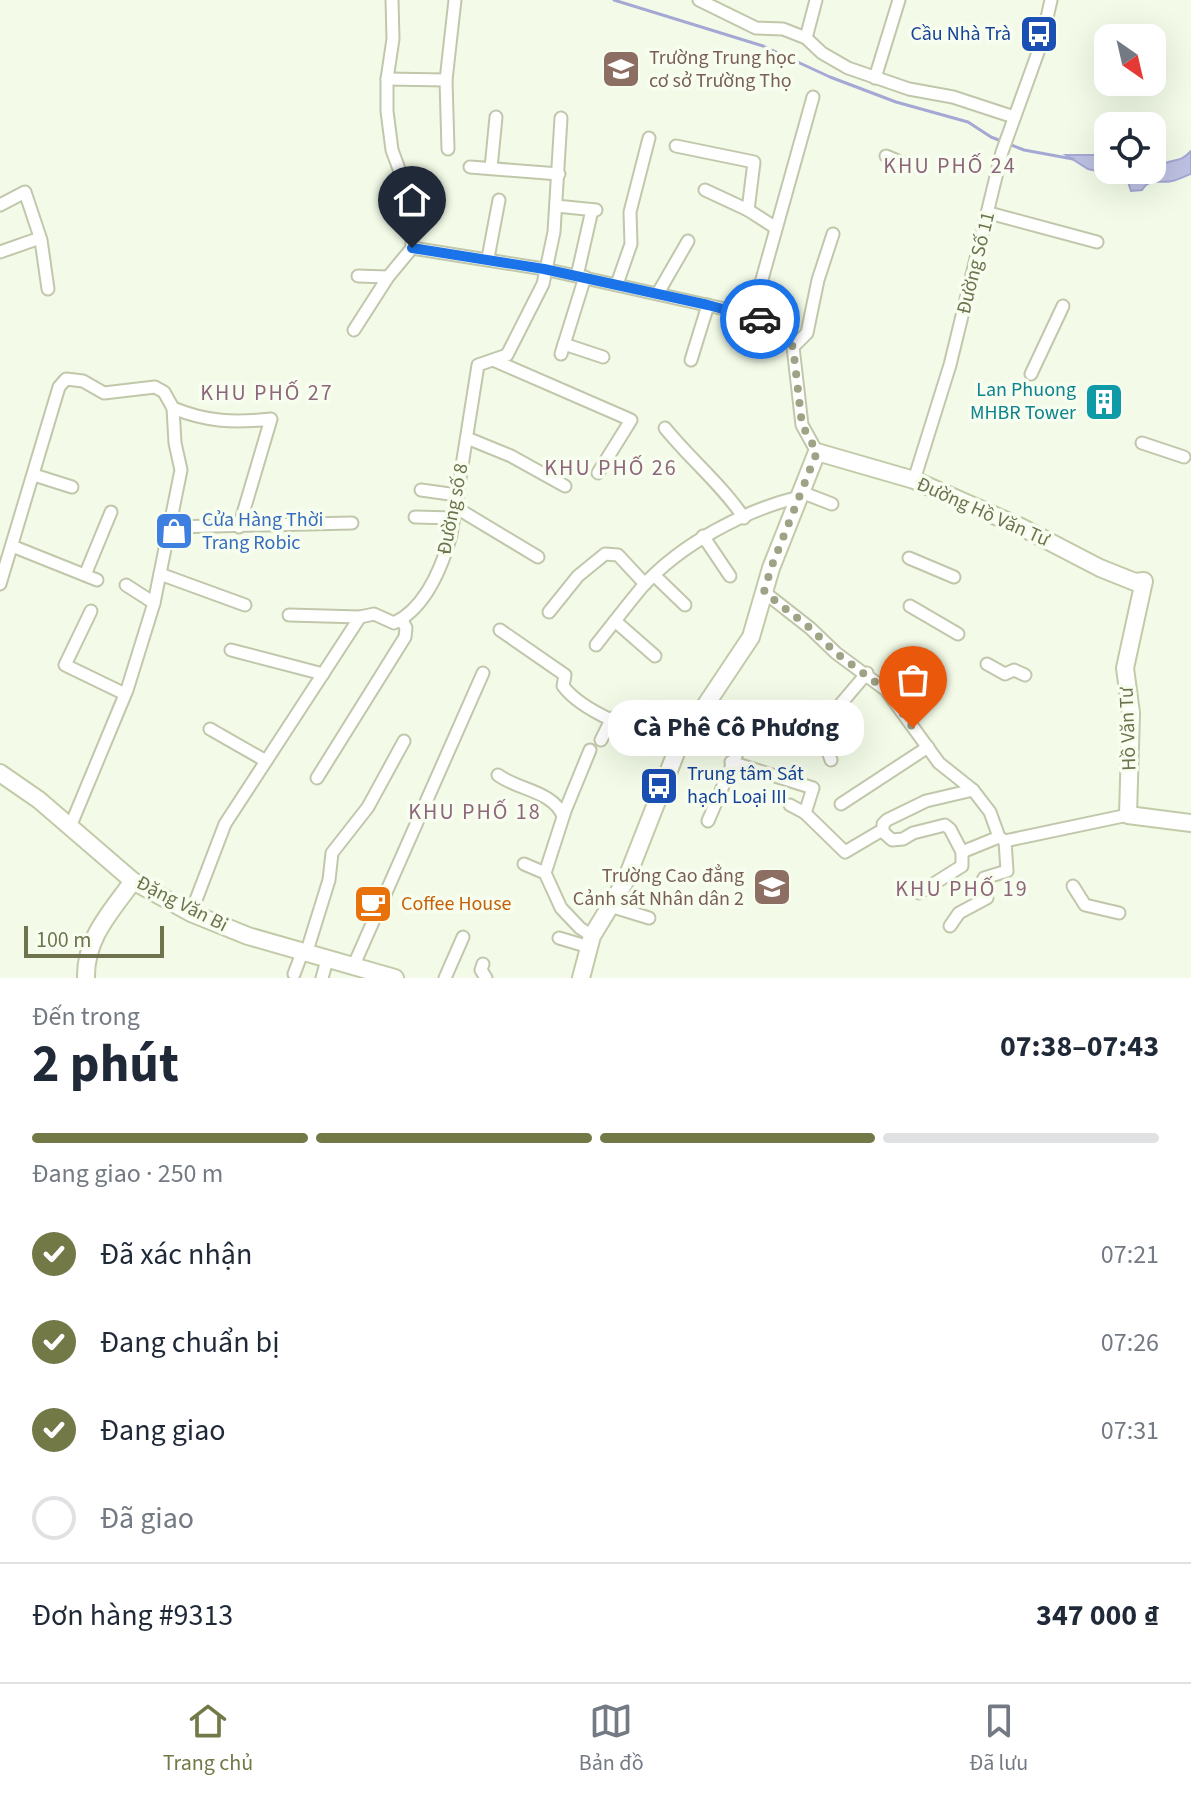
<!DOCTYPE html>
<html lang="vi">
<head>
<meta charset="utf-8">
<style>
  body { margin:0; font-family:"Source Sans 3",sans-serif; background:#f6f6f7; color:#1f2937; height:100vh; display:flex; flex-direction:column; font-size:30px; white-space:nowrap }
  * { box-sizing:border-box; margin:0 }
  p { font-size:26px; color:#747a83 }
  .icon { flex:none; width:44px; height:44px; fill:none; stroke:currentColor; stroke-width:2; stroke-linecap:round; stroke-linejoin:round }
  .map { position:relative; height:978px; overflow:hidden }
  .side { display:flex; flex-direction:column; background:#fff; flex:1 }
  .side>* { flex:none }
  .needle { width:52px; rotate:146deg }
  .controls { position:absolute; left:1094px; top:24px; display:grid; gap:16px }
  .controls a { display:grid; place-items:center; width:72px; height:72px; border-radius:16px; background:#fff; box-shadow:0 8px 32px #0002; font-size:40px }
  .scale { position:absolute; left:24px; bottom:20px; width:140px; box-sizing:border-box; padding-left:8px; border:4px solid #6e734e; border-top:0; font-size:22px; line-height:28px; white-space:nowrap; color:#6e734e; -webkit-text-stroke:6px #f8feef; paint-order:stroke }
  .pin { position:absolute; display:grid; place-items:center; width:68px; height:68px; color:#fff; margin:-82px -34px; border-radius:50% 50% 50% 0; rotate:-45deg; box-shadow:0 0 8px #0007 }
  .pin .icon { rotate:45deg }
  .courier { position:absolute; display:grid; place-items:center; width:80px; height:80px; margin:-40px; border:6px solid #1a73e8; border-radius:50%; background:#fff; color:#222; box-shadow:0 2px 10px #0007 }
  .bubble { position:absolute; height:56px; border-radius:24px; background:#fff; box-shadow:0 8px 32px #0002; font-size:26px; font-weight:700; line-height:56px; text-align:center }
  .summary em { font-style:normal; font-weight:700 }
  .summary div { display:flex; flex-direction:column-reverse }
  .summary { display:flex; align-items:center; justify-content:space-between; height:136px; padding:0 32px }
  h1 { font-size:52px; font-weight:700; line-height:60px }
  .bar { display:grid; grid-template-columns:repeat(4,1fr); gap:12px 8px; align-content:center; height:96px; padding:0 32px }
  .bar i { height:10px; border-radius:6px; background:#e0e1e3 }
  .bar .on { background:#727946 }
  .bar p { grid-column:span 4 }
  .line { display:flex; align-items:center; gap:20px; padding:0 32px; border-top:2px solid #e0e1e3 }
  .line div { flex:1 }
  ol { padding:0 32px; list-style:none }
  li { display:flex; align-items:center; gap:24px; height:88px }
  li p { margin-inline-start:auto }
  li .icon { padding:8px; border-radius:50%; background:#727946; color:#fff; stroke-width:4 }
  li:last-child { color:#747a83 }
  li i { width:44px; height:44px; border:4px solid #e0e1e3; border-radius:50% }
  .dock { display:flex; justify-content:space-around; align-items:center; height:112px; border-top:2px solid #e0e1e3; background:#fff; font-size:22px; color:#747a83 }
  .dock a { display:grid; justify-items:center; gap:4px }
  .dock .on { color:#727946 }
  .map>svg:first-child { display:block }
</style>
</head>
<body>
<div class="map">
<svg width="1191" height="978" viewBox="0 0 1191 978">
  <rect width="100%" height="100%" fill="#f3fbe8"/>
  <path fill="#bec1e3" stroke="#a5a8d4" stroke-width="2" d="M1191,151v23c-6,2 -13,6 -19,7 -12,3 -22,-4 -30,9l-11,1 -3,-9h-4l-4,-6 -32,-7 -22,-14h33l9,6v9c21,0 37,1 55,-6 13,-6 17,-1 28,-13z"/>
  <g fill="none" stroke-linecap="round" stroke-linejoin="round">
    <path stroke="#a5a8d4" stroke-width="3" d="M614,0l149,46 67,31 66,25 72,20 23,15 33,13 49,9"/>
    <defs>
      <g id="street">
        <path d="M392,0l1,39 -6,40v32l5,39 20,54v44"/>
        <path d="M699,0l57,28 27,1 23,9 16,15 26,15 61,21 44,8 61,20"/>
        <path d="M806,38l10,-38"/>
        <path d="M875,78l24,-78"/>
        <path d="M387,79l59,1"/>
        <path d="M676,146l78,16 -6,48"/>
        <path d="M448,149l-2,-69 9,-80"/>
        <path d="M886,156l24,10"/>
        <path d="M470,167l89,7"/>
        <path d="M491,168l5,-51"/>
        <path d="M705,190l43,20 28,18"/>
        <path d="M0,205l25,-13 16,48 7,49"/>
        <path d="M556,206l40,4"/>
        <path d="M989,213l108,29"/>
        <path d="M412,248l132,21 208,46 31,17 10,15 9,78 15,27"/>
        <path d="M0,252l40,-14"/>
        <path d="M488,258l11,-58"/>
        <path d="M358,276l30,1"/>
        <path d="M577,276l15,-66"/>
        <path d="M617,284l14,-40 -1,-32 19,-74"/>
        <path d="M658,293l30,-52"/>
        <path d="M752,315l61,-218"/>
        <path d="M354,330l34,-53 24,-29"/>
        <path d="M564,344l39,13"/>
        <path d="M793,347l14,-14 11,-53 15,-46"/>
        <path d="M561,354l24,-77"/>
        <path d="M493,360l138,60 -33,53"/>
        <path d="M691,360l17,-55"/>
        <path d="M1031,374l32,-68"/>
        <path d="M173,408c34,14 61,15 98,11l-32,108"/>
        <path d="M665,428c25,31 58,58 79,90"/>
        <path d="M467,438l44,18 54,30"/>
        <path d="M1142,443l42,14"/>
        <path d="M34,475l38,12"/>
        <path d="M914,480l36,-115 52,-213 39,-108 10,-44"/>
        <path d="M421,490l36,5"/>
        <path d="M801,492l31,12"/>
        <path d="M455,507l83,50"/>
        <path d="M415,517l38,1"/>
        <path d="M170,527l182,-4"/>
        <path d="M703,536l27,40"/>
        <path d="M12,546l85,34"/>
        <path d="M909,558l45,19"/>
        <path d="M160,574l85,31"/>
        <path d="M85,575l26,-63"/>
        <path d="M655,576l30,29"/>
        <path d="M0,584l59,-197 7,-8 17,2 21,12 51,-6 9,5 9,16 2,35 6,27 -27,133 -27,87 -57,137"/>
        <path d="M126,585l28,18"/>
        <path d="M764,592l46,36 26,25 50,37 53,73 34,27 17,22 9,25 6,4"/>
        <path d="M910,606l48,28"/>
        <path d="M91,611l-26,54 60,29"/>
        <path d="M549,612l29,-36 27,-22 13,1 27,29"/>
        <path d="M289,615l71,2"/>
        <path d="M615,621l40,35"/>
        <path d="M500,630l65,45 -2,11c23,30 81,47 116,59"/>
        <path d="M596,645c16,-20 31,-40 47,-59 38,-42 102,-76 156,-89"/>
        <path d="M231,650l92,24"/>
        <path d="M987,664l18,10 9,-4 11,5"/>
        <path d="M705,706l45,17 -42,98"/>
        <path d="M210,729l56,32"/>
        <path d="M601,740l11,-22"/>
        <path d="M831,760l-7,-20 9,-27 34,-40"/>
        <path d="M731,762l82,26 -8,25"/>
        <path d="M498,775c20,15 55,16 65,41"/>
        <path d="M317,778l88,-141 1,-9 -4,-8"/>
        <path d="M841,804l87,-57"/>
        <path d="M790,805l15,8 40,39 34,-20h4l9,8 11,-1 10,-6 32,-8 5,4 12,23 37,-15"/>
        <path d="M883,832v-8l4,-4 39,-19 47,-11"/>
        <path d="M1005,841l123,-26"/>
        <path d="M524,864l21,9 16,35 19,20 12,8"/>
        <path d="M545,873l20,-62 25,-61"/>
        <path d="M1073,886l12,19 34,8"/>
        <path d="M919,893l43,-27v-14"/>
        <path d="M610,906l39,12"/>
        <path d="M191,913l34,-89 135,-207 14,-3 20,9c32,-15 48,-56 57,-88l27,-170 29,-10 36,-71 11,-52 7,-114"/>
        <path d="M950,926l9,-13 28,-15 -5,-16 2,-4 23,-7 -2,-30"/>
        <path d="M559,938l30,9"/>
        <path d="M306,954l23,-74 3,-27 36,-46 36,-66"/>
        <path d="M483,964l-2,6 5,8"/>
        <path d="M353,967l130,-294"/>
        <path d="M294,974l8,-21"/>
        <path d="M322,978l5,-18"/>
        <path d="M445,978l18,-41"/>
      </g>
      <g id="secondary">
        <path d="M0,773l39,27 94,81 58,32 57,23 147,42"/>
        <path d="M86,978c-1,-40 25,-66 47,-97"/>
        <path d="M581,978l11,-42 34,-56 53,-135 72,-108 20,-69 46,-116 97,28 109,48 77,40 35,14 9,-1 -19,87 6,45 -3,102 63,8"/>
      </g>
    </defs>
    <use href="#street" stroke="#c1c7aa" stroke-width="15"/>
    <use href="#secondary" stroke="#c2caa8" stroke-width="20"/>
    <use href="#street" stroke="#fff" stroke-width="11"/>
    <use href="#secondary" stroke="#fff" stroke-width="16"/>
  </g>
  <g fill="none" stroke-linecap="round" stroke-linejoin="round">
    <path stroke="#9da384" stroke-width="8" stroke-dasharray="0 14.4" d="M760,319l23,13 10,15 9,78 15,27 -46,116 -7,24 46,36 26,25 50,37 27,38"/>
    <path stroke="#1a73e8" stroke-width="10" d="M412,248l132,21 164,36 52,14"/>
  </g>
  <defs>
    <symbol id="bus-square" viewBox="-11 -11 22 22"><rect x="-9" y="-9" width="18" height="18" rx="4" fill="#1a4fb4" stroke="#f8feef"/><path d="M-5-6H5V4H4V6H2V4H-2V6H-4V4H-5ZM-3.5-4V0h7V-4ZM-3.5 1.2v1.5H-2V1.2ZM2 1.2v1.5H3.5V1.2Z" fill="#fff"/></symbol>
    <symbol id="school-square" viewBox="-11 -11 22 22"><rect x="-9" y="-9" width="18" height="18" rx="4" fill="#8d6e63" stroke="#f8feef"/><path d="M0-5L7-2L0 1L-7-2ZM-4 1L0 2.5L4 1V4Q0 6-4 4Z" fill="#fff"/></symbol>
    <symbol id="building-square" viewBox="-11 -11 22 22"><rect x="-9" y="-9" width="18" height="18" rx="4" fill="#0f9aa8" stroke="#f8feef"/><path d="M-4-6H4V6H1V3H-1V6H-4ZM-2.5-4.3h1.7v1.8h-1.7ZM.8-4.3h1.7v1.8H.8ZM-2.5-1h1.7V.8h-1.7ZM.8-1h1.7V.8H.8Z" fill="#fff"/></symbol>
    <symbol id="shop-square" viewBox="-11 -11 22 22"><rect x="-9" y="-9" width="18" height="18" rx="4" fill="#3f7fe0" stroke="#f8feef"/><path d="M-5-2.5h2.3a2.7 3.5 0 0 1 5.4 0H5L5.5 6h-11ZM-1.5-2.5h3a1.5 2.3 0 0 0-3 0Z" fill="#fff"/></symbol>
    <symbol id="university-square" viewBox="-11 -11 22 22"><rect x="-9" y="-9" width="18" height="18" rx="4" fill="#8d6e63" stroke="#f8feef"/><path d="M0-5L7-2L0 1L-7-2ZM-4 1L0 2.5L4 1V4Q0 6-4 4Z" fill="#fff"/></symbol>
    <symbol id="cafe-square" viewBox="-11 -11 22 22"><rect x="-9" y="-9" width="18" height="18" rx="4" fill="#e8710a" stroke="#f8feef"/><path d="M-5.5-4.5H6V0H3Q3 3.5 0 3.5H-2.5Q-5.5 3.5-5.5 0ZM3-3.2v2h1.7v-2ZM-6 4.5H4V6H-6Z" fill="#fff"/></symbol>
  </defs>
  <g fill-rule="evenodd">
    <use href="#bus-square" x="1017" y="12" width="44" height="44"/>
    <use href="#school-square" x="599" y="47" width="44" height="44"/>
    <use href="#building-square" x="1082" y="380" width="44" height="44"/>
    <use href="#shop-square" x="152" y="509" width="44" height="44"/>
    <use href="#bus-square" x="637" y="764" width="44" height="44"/>
    <use href="#university-square" x="750" y="865" width="44" height="44"/>
    <use href="#cafe-square" x="351" y="882" width="44" height="44"/>
  </g>
  <g text-anchor="middle" dominant-baseline="central" stroke-width="7" stroke-linejoin="round" paint-order="stroke">
    <g font-size="20" fill="#164399" stroke="#f8feef" text-anchor="end">
      <text x="1011" y="34">Cầu Nhà Trà</text>
      <text x="687" y="774" text-anchor="start">Trung tâm Sát<tspan x="687" dy="23">hạch Loại III</tspan></text>
    </g>
    <g font-size="20" fill="#785e54" stroke="#f8feef" text-anchor="start">
      <text x="649" y="58">Trường Trung học<tspan x="649" dy="23">cơ sở Trường Thọ</tspan></text>
      <text x="744" y="876" text-anchor="end">Trường Cao đẳng<tspan x="744" dy="23">Cảnh sát Nhân dân 2</tspan></text>
    </g>
    <g font-size="20" fill="#6e734e" stroke="#f8feef">
      <text transform="translate(976 263) rotate(-76)">Đường Số 11</text>
      <text transform="translate(453 509) rotate(-79)">Đường số 8</text>
      <text transform="translate(983 512) rotate(24)">Đường Hồ Văn Tư</text>
      <text transform="translate(1128 729) rotate(-92)">Hồ Văn Tư</text>
      <text transform="translate(182 904) rotate(27)">Đặng Văn Bi</text>
    </g>
    <g font-size="20" fill="#0d838f" stroke="#f8feef" text-anchor="end">
      <text x="1076" y="390">Lan Phuong<tspan x="1076" dy="23">MHBR Tower</tspan></text>
    </g>
    <g font-size="20" fill="#366cbe" stroke="#f8feef" text-anchor="start">
      <text x="202" y="520">Cửa Hàng Thời<tspan x="202" dy="23">Trang Robic</tspan></text>
    </g>
    <g font-size="20" fill="#c56008" stroke="#f8feef" text-anchor="start">
      <text x="401" y="904">Coffee House</text>
    </g>
    <g font-size="22" letter-spacing="2" fill="#8e667c" stroke="#f8feef">
      <text x="950" y="166">KHU PHỐ 24</text>
      <text x="267" y="393">KHU PHỐ 27</text>
      <text x="611" y="468">KHU PHỐ 26</text>
      <text x="475" y="812">KHU PHỐ 18</text>
      <text x="962" y="889">KHU PHỐ 19</text>
    </g>
  </g>
</svg>
<div class="controls">
<a><svg class="needle" viewBox="-14 -14 28 28"><path d="M0-13l5 13h-10z" fill="#e53935"/><path d="M0 13l5-13h-10z" fill="#747a83"/></svg></a>
<a><svg class="icon" aria-label="locate" viewBox="0 0 24 24"><circle cx="12" cy="12" r="6"/><path d="M12 2v4M12 18v4M2 12h4M18 12h4"/></svg></a>
</div>
<div class="scale">100 m</div>
<div class="pin" style="left:913px;top:728px;background:#ea580c"><svg class="icon" aria-label="bag" viewBox="0 0 24 24"><path d="M5 8h14l-1 12H6zM9 8a3 3 0 0 1 6 0"/></svg></div>
<div class="pin" style="left:412px;top:248px;background:#1f2937"><svg class="icon" aria-label="home" viewBox="0 0 24 24"><path d="M3 11l9-7 9 7M6 9v11h12V9"/></svg></div>
<div class="courier" style="left:760px;top:319px"><svg class="icon" aria-label="car" viewBox="0 0 24 24"><path d="M5 17H2v-5l4-1 3-4h7l3 4 3 1v5h-3M9 17h6M6 11h13"/><circle cx="7" cy="17" r="2"/><circle cx="17" cy="17" r="2"/></svg></div>
<div class="bubble" style="left:608px;top:700px;width:256px">Cà Phê Cô Phương</div>
</div>
<section class="side">
<div class="summary"><div><h1>2 phút</h1><p>Đến trong</p></div><em>07:38–07:43</em></div>
<div class="bar"><i class="on"></i><i class="on"></i><i class="on"></i><i></i><p>Đang giao · 250 m</p></div>
<ol>
<li><svg class="icon" aria-label="check" viewBox="0 0 24 24"><path d="M5 12l5 5 9-10"/></svg>Đã xác nhận<p>07:21</p></li>
<li><svg class="icon" aria-label="check" viewBox="0 0 24 24"><path d="M5 12l5 5 9-10"/></svg>Đang chuẩn bị<p>07:26</p></li>
<li><svg class="icon" aria-label="check" viewBox="0 0 24 24"><path d="M5 12l5 5 9-10"/></svg>Đang giao<p>07:31</p></li>
<li><i></i>Đã giao</li>
</ol>
<div class="line" style="height:104px"><div>Đơn hàng #9313</div><b>347 000 ₫</b></div>
</section>
<nav class="dock">
<a class="on"><svg class="icon" aria-label="home" viewBox="0 0 24 24"><path d="M3 11l9-7 9 7M6 9v11h12V9"/></svg>Trang chủ</a>
<a><svg class="icon" aria-label="map" viewBox="0 0 24 24"><path d="M3 6l6-2 6 2 6-2v14l-6 2-6-2-6 2zM9 4v14M15 6v14"/></svg>Bản đồ</a>
<a><svg class="icon" aria-label="saved" viewBox="0 0 24 24"><path d="M7 4h10v16l-5-4-5 4z"/></svg>Đã lưu</a>
</nav>
</body>
</html>
